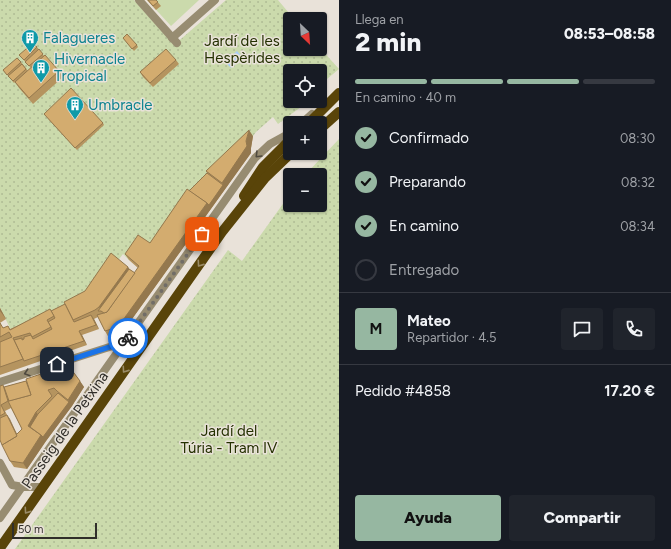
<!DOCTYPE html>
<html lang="es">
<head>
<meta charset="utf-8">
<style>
  body { margin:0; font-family:Figtree,sans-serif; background:#20242c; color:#f1f3f6; height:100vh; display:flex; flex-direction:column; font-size:15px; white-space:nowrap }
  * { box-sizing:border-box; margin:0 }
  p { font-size:13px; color:#9ea1a6 }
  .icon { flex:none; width:22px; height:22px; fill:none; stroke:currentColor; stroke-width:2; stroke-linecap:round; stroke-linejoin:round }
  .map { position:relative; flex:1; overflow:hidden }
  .drawer { display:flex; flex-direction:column; background:#171b24; width:332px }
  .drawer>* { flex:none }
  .needle { width:26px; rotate:155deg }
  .fabs { position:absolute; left:283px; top:12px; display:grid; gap:8px }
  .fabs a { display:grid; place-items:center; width:44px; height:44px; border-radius:4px; background:#171b24; box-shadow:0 1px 3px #0004; font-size:20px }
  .scale { position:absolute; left:12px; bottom:10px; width:85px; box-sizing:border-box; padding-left:4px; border:2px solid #302e2a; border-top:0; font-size:11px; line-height:14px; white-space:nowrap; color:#302e2a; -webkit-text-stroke:3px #e9e2d9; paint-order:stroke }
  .pin { position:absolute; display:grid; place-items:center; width:34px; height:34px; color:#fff; margin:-17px; border-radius:8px; box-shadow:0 2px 6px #0006 }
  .courier { position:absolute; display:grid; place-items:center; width:40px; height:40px; margin:-20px; border:3px solid #1a73e8; border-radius:50%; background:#fff; color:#222; box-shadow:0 1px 5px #0007 }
  .head em { font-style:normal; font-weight:800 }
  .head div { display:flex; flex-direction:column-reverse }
  .head { display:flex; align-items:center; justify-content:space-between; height:68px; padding:0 16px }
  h1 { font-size:26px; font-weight:800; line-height:30px }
  .bar { display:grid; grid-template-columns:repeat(4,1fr); gap:6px 4px; align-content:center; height:48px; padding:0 16px }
  .bar i { height:5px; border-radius:3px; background:#363941 }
  .bar .active { background:#96b7a1 }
  .bar p { grid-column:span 4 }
  .line { display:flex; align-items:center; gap:10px; padding:0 16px; border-top:1px solid #363941 }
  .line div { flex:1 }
  .round { display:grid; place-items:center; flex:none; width:42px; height:42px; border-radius:4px; background:#20242c }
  ol { padding:0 16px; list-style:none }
  li { display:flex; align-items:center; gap:12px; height:44px }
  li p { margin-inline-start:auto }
  li .icon { padding:4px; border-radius:50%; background:#96b7a1; color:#111; stroke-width:4 }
  li:last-child { color:#9ea1a6 }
  li i { width:22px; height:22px; border:2px solid #363941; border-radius:50% }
  .button { display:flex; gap:8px; margin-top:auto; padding:8px 16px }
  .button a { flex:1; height:46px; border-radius:4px; background:#96b7a1; color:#111; font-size:16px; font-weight:800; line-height:46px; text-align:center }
  .button a+a { background:#20242c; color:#f1f3f6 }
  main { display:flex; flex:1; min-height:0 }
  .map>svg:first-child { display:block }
</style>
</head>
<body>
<main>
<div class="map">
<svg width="339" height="549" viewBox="0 0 339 549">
  <defs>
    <pattern id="park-dots" width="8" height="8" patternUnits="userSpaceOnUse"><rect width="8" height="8" fill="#cbdaac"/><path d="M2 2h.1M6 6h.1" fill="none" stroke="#afbb94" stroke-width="1.8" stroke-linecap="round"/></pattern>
    <pattern id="water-ripples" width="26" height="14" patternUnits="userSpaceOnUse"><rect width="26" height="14" fill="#a9cdf9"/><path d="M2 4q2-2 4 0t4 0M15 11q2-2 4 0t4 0" fill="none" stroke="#92b0d6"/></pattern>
  </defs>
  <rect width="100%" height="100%" fill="#e9e2d9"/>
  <g fill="url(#park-dots)">
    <path d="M0,0h134l40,45 52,-45h52l16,19h-4v30h30v-1l19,21 -18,15 5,5 -6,4v-22h-30v30h19l-31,23 -5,-7 -17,15 -3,4 -61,59 -38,54 -25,11 -6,-6 -33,43 -76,39 -14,-28z"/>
    <path d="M339,139v410h-324l213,-299 14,11 48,-67v11h30v-30h-15z"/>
  </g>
  <path fill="#cbdaac" d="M147,0h52l-28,26z"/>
  <path fill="url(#water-ripples)" d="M237,51l6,7 -12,10 -6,-6z"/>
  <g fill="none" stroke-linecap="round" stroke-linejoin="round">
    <g stroke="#978c71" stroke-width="8">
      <path d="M139,0l38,43"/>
      <path d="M172,38l43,-38"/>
      <path d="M302,123l10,-9"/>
      <path d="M0,382l125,-40 21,-2"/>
      <path d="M0,463l12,22 11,2h20"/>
      <path d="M0,518l255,-360 15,-14 20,-11"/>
    </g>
    <g stroke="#594409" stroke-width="10">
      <path d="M309,123l30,-30"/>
      <path d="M320,129l19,-17"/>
      <path d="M244,196l19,-29 27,-27"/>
      <path d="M0,548l222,-316 43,-54 26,-25"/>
    </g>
  </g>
  <g fill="#b5945f" fill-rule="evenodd">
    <path d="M147,0h9l5,6 -5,4z"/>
    <path d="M123,38l14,7 1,2 -4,4z"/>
    <path d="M37,47l7,9 15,15 4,6 -30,27 -14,-16 -4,-6 -1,1 -11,-13 18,-8 7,9 3,-3 -12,-13z"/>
    <path d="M176,60l3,4 -26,23 -10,-10 -3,-5z"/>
    <path d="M44,114l59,9 1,2 -27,25z"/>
    <path d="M253,136l-2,12v5l-129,180 -13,5 -4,-7 -7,-14 -4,2 5,10 -17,6 5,10 -87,30v-67l6,11 -6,4 3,5 5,-2 2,3 41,-18 14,-7 20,-13 43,-24 1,2 6,4 3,-5 -9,-8 -4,-6 25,-11 39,-52 18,-18 -1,-2z"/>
    <path d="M68,365l16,22 -12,19 -26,35 -19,28 -13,-2 -4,-6 -10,-21v-54l4,1 22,-6zM11,408l11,21 -5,5 -12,-23z"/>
  </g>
  <g fill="#94784e">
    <path d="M249,130l4,6 -2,12v5l-129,180 -4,-6 89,-124 16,-18 -1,-2 24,-42z"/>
    <path d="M128,267l4,6 -28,40 -5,-6z"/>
    <path d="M0,308l6,11 -6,-8z"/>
    <path d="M91,315l3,4 5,10 -3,-4z"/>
    <path d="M79,331l3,4 5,10 -3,-4z"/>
    <path d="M80,381l4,6 -12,19 -26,35 -19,28 -4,-6 18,-28 28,-33 -1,-2z"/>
    <path d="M36,412l5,6 -8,12 -5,-4z"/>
    <path d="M7,415l3,4 11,24 -3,-5z"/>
  </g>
  <g fill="#d3ac6f" stroke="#94784e">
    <path d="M148,0h8l2,2 -5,4z"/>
    <path d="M127,34l10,11 -5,4 -9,-11z"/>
    <path d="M33,43l4,4 -13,13 -5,-5z"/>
    <path d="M39,49l4,5 -14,12 -4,-4z"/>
    <path d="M166,49l10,11 -26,23 -10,-11z"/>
    <path d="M45,55l14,16 -30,27 -14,-16z"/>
    <path d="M17,58l4,4 -14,13 -4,-5z"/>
    <path d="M22,64l4,5 -13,12 -5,-5z"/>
    <path d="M71,88l32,35 -28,25 -31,-34z"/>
    <path d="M249,130l-3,11 1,5 -25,37 -16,-12z"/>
    <path d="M207,173l16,12 -14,20 -2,-2 -18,-12z"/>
    <path d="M187,189l20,14 -89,124 -13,4 -8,-16 10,-3 32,-46 -14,-12 13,-19 12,8z"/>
    <path d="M111,253l17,14 -29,40 -4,3 -22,10 -9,-18 21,-11z"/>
    <path d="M129,269l6,4 -28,39 -3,1 -3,-2h-3z"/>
    <path d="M65,304l9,18 17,-7 5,10 -17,6 5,10 -60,20 -10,-21 8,-2v2l2,-1v-2l7,-2 2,4 19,-10 -4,-7 7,-4 -4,-7z"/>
    <path d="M50,309l4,7 -7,4 4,7 -19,10 -2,-4 -17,5 10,21 -23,8v-25l12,-5 -3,-5 -9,5v-14l3,5 5,-2 2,4z"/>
    <path d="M68,365l12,16 -12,19 -11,-9 -3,-3 -6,2 4,6 -16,16 -8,14 13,9 -18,28 -13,-2 -8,-16 15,-9 -1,-1 6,-6 -14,-28 23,-6 -5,-16z"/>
    <path d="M26,381l5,14 -22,6 -5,-14z"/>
    <path d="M3,385l5,16 -7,4 4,8 -5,3v-30z"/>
    <path d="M58,393l11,9 -26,35 -2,-2 -11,-8 8,-13z"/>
    <path d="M7,415l10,21 -15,9 -2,-5v-22z"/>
  </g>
  <defs><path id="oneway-chevron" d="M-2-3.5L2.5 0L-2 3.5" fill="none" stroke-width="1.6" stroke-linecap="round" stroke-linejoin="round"/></defs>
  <g stroke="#4f4a3f">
    <use href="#oneway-chevron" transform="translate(258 155) rotate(135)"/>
    <use href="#oneway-chevron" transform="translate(27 373) rotate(162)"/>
  </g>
  <g stroke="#9a8b67">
    <use href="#oneway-chevron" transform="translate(200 264) rotate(125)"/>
    <use href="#oneway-chevron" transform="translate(125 370) rotate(125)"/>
    <use href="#oneway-chevron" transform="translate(27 511) rotate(125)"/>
  </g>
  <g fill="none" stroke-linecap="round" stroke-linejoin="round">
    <path stroke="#716d67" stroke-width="4" stroke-dasharray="0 7.2" d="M128,338l74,-104"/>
    <path stroke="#1a73e8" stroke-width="5" d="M57,364l68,-22 3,-4"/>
  </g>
  <defs>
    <symbol id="building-pin" viewBox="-11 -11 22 30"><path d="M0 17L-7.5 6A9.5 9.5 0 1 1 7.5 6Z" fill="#0f9aa8" stroke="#e9e2d9"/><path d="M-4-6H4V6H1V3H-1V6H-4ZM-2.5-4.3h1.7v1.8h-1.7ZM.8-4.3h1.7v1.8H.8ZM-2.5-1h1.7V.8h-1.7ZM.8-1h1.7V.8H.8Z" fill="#fff"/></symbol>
  </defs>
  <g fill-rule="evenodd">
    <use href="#building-pin" x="20" y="28" width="20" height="27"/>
    <use href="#building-pin" x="31" y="58" width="20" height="27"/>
    <use href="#building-pin" x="65" y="95" width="20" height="27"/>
  </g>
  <g text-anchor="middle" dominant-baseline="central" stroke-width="3" stroke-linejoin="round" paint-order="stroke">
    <g font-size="15" fill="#0d838f" stroke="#e9e2d9" text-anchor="start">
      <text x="43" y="38">Falagueres</text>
      <text x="54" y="59">Hivernacle<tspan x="54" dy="17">Tropical</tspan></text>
      <text x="88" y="105">Umbracle</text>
    </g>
    <g font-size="15" fill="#243000" stroke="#e9e2d9">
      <text x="242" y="41">Jardí de les<tspan x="242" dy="17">Hespèrides</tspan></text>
      <text x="229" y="431">Jardí del<tspan x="229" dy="17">Túria - Tram IV</tspan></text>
    </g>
    <g font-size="15" fill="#302e2a" stroke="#e9e2d9">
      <text transform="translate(65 430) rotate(-55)">Passeig de la Petxina</text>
    </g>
  </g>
</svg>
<div class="fabs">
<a><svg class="needle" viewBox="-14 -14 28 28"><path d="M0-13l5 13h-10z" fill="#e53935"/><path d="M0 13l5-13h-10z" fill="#9ea1a6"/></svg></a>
<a><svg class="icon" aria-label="locate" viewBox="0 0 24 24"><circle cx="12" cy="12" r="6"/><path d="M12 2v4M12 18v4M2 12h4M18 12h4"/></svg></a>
<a>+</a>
<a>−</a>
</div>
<div class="scale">50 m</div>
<div class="pin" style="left:202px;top:234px;background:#ea580c"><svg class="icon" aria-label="bag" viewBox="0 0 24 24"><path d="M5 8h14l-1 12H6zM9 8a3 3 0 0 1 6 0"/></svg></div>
<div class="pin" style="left:57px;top:364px;background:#1f2937"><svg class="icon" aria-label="home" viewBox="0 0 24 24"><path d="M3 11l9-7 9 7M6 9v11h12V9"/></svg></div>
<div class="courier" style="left:128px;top:338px"><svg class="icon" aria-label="bike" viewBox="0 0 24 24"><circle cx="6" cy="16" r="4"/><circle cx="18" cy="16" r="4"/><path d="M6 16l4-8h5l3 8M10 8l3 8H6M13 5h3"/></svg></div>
</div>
<section class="drawer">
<div class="head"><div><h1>2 min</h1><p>Llega en</p></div><em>08:53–08:58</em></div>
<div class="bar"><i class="active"></i><i class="active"></i><i class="active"></i><i></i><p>En camino · 40 m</p></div>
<ol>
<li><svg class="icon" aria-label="check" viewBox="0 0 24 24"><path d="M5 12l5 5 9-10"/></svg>Confirmado<p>08:30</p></li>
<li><svg class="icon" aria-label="check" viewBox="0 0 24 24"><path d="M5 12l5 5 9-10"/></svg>Preparando<p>08:32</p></li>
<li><svg class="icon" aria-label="check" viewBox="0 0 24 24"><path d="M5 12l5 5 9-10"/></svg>En camino<p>08:34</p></li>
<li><i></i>Entregado</li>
</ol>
<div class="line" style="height:72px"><b class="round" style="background:#96b7a1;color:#111">M</b><div><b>Mateo</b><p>Repartidor · 4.5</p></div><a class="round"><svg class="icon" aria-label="chat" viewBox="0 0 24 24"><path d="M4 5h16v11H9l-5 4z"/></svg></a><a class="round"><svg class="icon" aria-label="phone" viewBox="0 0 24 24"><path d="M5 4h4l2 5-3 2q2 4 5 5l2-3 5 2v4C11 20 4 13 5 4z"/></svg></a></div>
<div class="line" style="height:52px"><div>Pedido #4858</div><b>17.20 €</b></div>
<div class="button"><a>Ayuda</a><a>Compartir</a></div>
</section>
</main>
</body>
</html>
